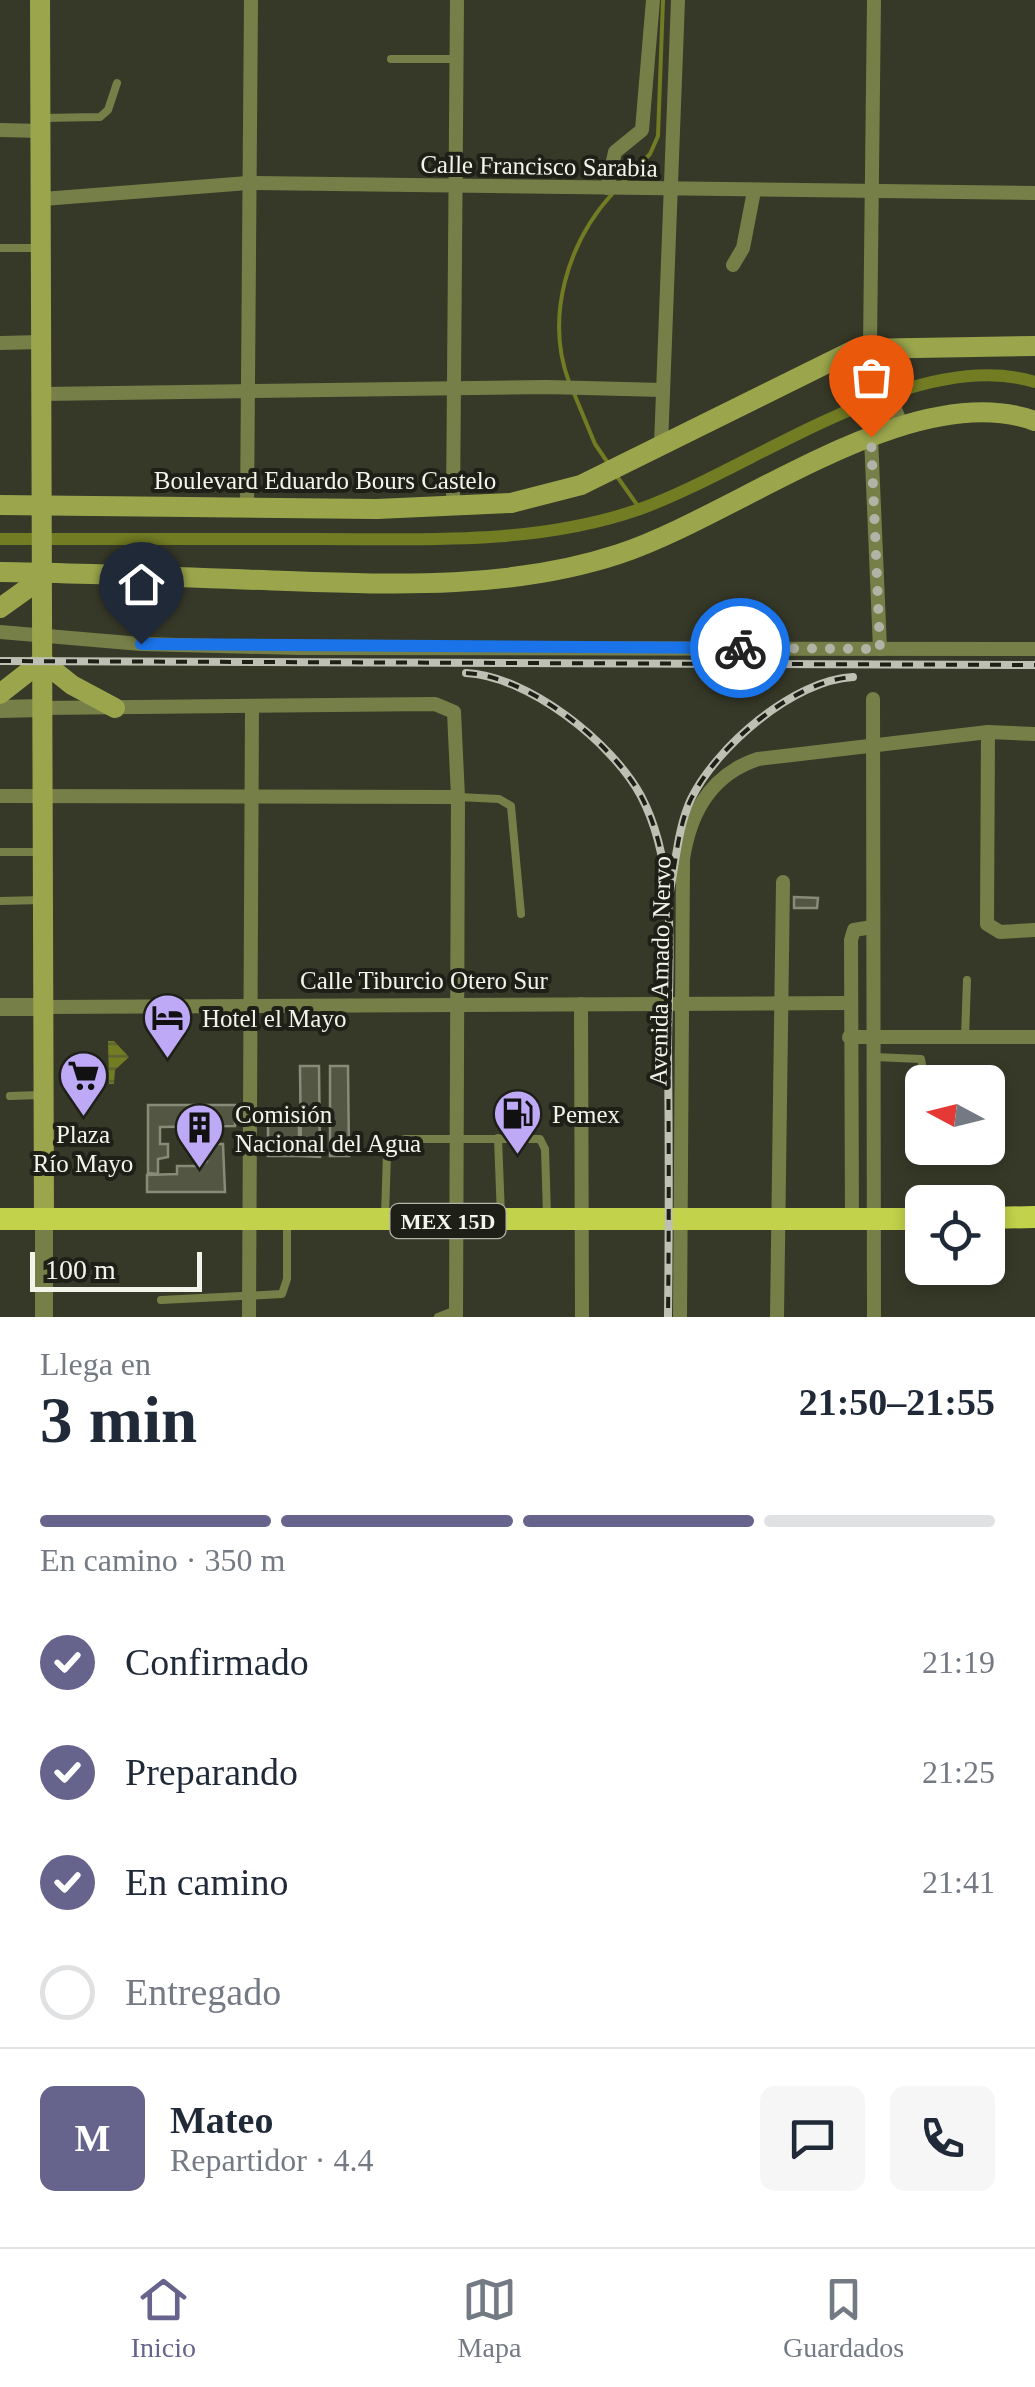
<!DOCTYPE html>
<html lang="es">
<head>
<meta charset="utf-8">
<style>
  body { margin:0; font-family:"Times New Roman",serif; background:#f6f6f7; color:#1f2937; height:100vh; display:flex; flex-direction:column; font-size:38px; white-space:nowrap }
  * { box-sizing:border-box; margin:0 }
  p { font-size:32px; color:#747a83 }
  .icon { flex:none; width:55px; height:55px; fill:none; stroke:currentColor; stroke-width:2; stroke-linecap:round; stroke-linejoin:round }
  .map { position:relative; height:1317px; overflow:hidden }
  .side { display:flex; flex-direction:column; background:#fff; flex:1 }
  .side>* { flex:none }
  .needle { width:65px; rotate:277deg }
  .tools { position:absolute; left:905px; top:1065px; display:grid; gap:20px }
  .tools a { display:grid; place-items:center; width:100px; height:100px; border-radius:15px; background:#fff; box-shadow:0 5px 15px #0003; font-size:50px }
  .scale { position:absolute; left:30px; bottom:25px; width:172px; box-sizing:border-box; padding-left:10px; border:5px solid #f3f5ea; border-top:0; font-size:28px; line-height:35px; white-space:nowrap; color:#f3f5ea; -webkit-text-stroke:8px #1e2018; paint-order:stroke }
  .pin { position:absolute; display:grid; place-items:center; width:85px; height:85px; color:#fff; margin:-102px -42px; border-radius:50% 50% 50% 0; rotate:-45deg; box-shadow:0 0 10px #0007 }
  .pin .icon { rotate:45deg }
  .courier { position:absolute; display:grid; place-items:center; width:100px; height:100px; margin:-50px; border:8px solid #1a73e8; border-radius:50%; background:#fff; color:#222; box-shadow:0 2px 12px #0007 }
  .head em { font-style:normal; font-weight:800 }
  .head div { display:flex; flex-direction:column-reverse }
  .head { display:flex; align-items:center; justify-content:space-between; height:170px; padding:0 40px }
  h1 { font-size:65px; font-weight:800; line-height:75px }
  .bar { display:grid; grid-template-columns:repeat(4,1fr); gap:15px 10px; align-content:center; height:120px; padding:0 40px }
  .bar i { height:12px; border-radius:8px; background:#e0e1e3 }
  .bar .current { background:#66638c }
  .bar p { grid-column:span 4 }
  .line { display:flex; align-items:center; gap:25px; padding:0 40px; border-top:2px solid #e0e1e3 }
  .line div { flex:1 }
  .round { display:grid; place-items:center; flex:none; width:105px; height:105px; border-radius:15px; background:#f6f6f7 }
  ol { padding:0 40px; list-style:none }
  li { display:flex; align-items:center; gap:30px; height:110px }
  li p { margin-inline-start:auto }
  li .icon { padding:10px; border-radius:50%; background:#66638c; color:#fff; stroke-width:4 }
  li:last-child { color:#747a83 }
  li i { width:55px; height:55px; border:5px solid #e0e1e3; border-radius:50% }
  .tab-bar { display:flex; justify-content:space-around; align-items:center; height:140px; border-top:2px solid #e0e1e3; background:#fff; font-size:28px; color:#747a83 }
  .tab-bar a { display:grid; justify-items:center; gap:5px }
  .tab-bar .current { color:#66638c }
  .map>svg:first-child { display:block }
</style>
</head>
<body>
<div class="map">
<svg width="1035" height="1317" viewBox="0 0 1035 1317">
  <defs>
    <pattern id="water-rules" width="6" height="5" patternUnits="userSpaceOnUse" patternTransform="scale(2.5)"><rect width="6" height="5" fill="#727c23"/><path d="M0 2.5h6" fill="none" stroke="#5e6334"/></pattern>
  </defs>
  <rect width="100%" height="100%" fill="#373928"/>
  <path fill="url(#water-rules)" d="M108,1041h6l15,16 -14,13 -1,14h-5z"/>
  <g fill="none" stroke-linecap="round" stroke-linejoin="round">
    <g stroke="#727c23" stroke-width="4">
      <path d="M623,182l27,-28 8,-18 5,-136"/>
      <path d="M569,382c-24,-64 -2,-139 44,-189"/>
      <path d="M573,391l22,53 13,19"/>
      <path d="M616,475l24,34"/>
    </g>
    <path stroke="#727c23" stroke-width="12" d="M0,539c106,0 212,0 318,0 107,0 219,6 322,-30 112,-40 275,-164 395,-127"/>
  </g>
  <g fill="#535643" stroke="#888b77" stroke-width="2.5">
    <path d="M794,897l24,1 -1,10h-23z"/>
    <path d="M300,1066h19l1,91 -19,-1z"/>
    <path d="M330,1066h18l1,90h-19z"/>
    <path d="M148,1105h87v21l-75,1v17h8v13l-10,2v15l-10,-1z"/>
    <rect x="268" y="1111" width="31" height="45"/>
    <path d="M206,1144h17l2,48h-78v-17l30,-1v-8h25l5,-5z"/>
  </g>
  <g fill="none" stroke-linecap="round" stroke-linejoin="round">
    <g stroke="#777f48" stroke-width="8">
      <path d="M391,59h65"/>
      <path d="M42,118l58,-1 8,-7 9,-27"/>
      <path d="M0,248h38"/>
      <path d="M458,797l41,2 12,7 10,108"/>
      <path d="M0,852h40"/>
      <path d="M0,901l43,-1"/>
      <path d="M965,1037l2,-57"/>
      <path d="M874,1057l47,2 4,23"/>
      <path d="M10,1096l31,-1"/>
      <path d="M498,1138l3,78"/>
      <path d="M385,1216l2,-63 5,-10 13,-4h135l5,10 2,66"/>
      <path d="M161,1300l121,-6 5,-15v-54"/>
      <path d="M438,1317l18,-7"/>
    </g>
    <g stroke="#777f48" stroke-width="14">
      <path d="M874,0l-4,346 31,78"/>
      <path d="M0,130l42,1"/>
      <path d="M607,188l8,-36 27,-22 11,-130"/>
      <path d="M43,199l205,-16 787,10"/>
      <path d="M733,265l10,-17 11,-57"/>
      <path d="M0,343l42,-1"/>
      <path d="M42,394l504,-7 117,3"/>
      <path d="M871,437l9,212"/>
      <path d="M661,445l17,-445"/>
      <path d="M453,508l4,-508"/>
      <path d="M247,509l4,-509"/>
      <path d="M0,632l141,12 159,4 735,1"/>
      <path d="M873,699l1,618"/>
      <path d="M42,708l393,-4 19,8 4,85 -2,520"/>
      <path d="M988,732l-1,192 13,8 35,-2"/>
      <path d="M0,796l458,1"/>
      <path d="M581,1004l1,313"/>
      <path d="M43,1007l805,-4"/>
      <path d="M849,1037h186"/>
      <path d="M852,1221l-1,-281 3,-10 18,-3"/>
      <path d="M249,1317l3,-610"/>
      <path d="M680,1317l3,-458c7,-47 29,-85 75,-100l230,-27 47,2"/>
      <path d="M777,1317l6,-435"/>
    </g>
    <g stroke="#777f48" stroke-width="18">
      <path d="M0,709l42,-1"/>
      <path d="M0,1007h43"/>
      <path d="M44,1219v98"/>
    </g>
    <g stroke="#9ba64c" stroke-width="20">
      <path d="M40,0l4,1219"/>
      <path d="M0,505l377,4 134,-6 70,-18 275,-136 179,-3"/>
      <path d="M0,572c96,1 192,6 288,9 110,4 225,8 331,-27 119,-39 293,-178 416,-133"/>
      <path d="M0,608l42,-30"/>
      <path d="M0,694l42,-33 30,24 43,23"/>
    </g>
    <g stroke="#c2d24a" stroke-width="22">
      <path d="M988,1218l47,-1"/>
      <path d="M0,1219h922"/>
    </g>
    <defs>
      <g id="rail">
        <path d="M0,661l1035,4"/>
        <path d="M466,673c62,3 146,69 175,123 39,74 27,174 27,255 1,89 1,177 0,266"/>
        <path d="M670,891c6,-30 8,-64 21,-92 26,-53 103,-119 162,-122"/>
      </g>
    </defs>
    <use href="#rail" stroke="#bec0b3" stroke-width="8"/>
    <use href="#rail" stroke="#1e2018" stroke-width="4" stroke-dasharray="11" stroke-linecap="butt"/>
  </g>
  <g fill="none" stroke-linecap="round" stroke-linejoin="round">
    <path stroke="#b1b3a6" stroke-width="10" stroke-dasharray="0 18" d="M740,648l140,1 -9,-212"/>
    <path stroke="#1a73e8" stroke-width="12" d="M141,644l599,4"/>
  </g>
  <defs>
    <symbol id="hotel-pin" viewBox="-11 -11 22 30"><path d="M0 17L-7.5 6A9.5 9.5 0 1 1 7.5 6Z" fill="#bda9f5" stroke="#1e2018"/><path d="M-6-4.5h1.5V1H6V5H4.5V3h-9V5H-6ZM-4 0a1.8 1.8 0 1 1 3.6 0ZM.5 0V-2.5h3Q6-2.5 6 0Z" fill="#111"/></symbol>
    <symbol id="supermarket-pin" viewBox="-11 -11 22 30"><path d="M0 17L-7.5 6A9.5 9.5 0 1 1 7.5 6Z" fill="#bda9f5" stroke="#1e2018"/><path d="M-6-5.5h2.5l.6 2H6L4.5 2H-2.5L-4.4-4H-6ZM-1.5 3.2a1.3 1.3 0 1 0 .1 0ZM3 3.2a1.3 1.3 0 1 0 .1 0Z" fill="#111"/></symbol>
    <symbol id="fuel-pin" viewBox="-11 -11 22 30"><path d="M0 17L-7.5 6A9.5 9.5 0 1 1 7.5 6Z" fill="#bda9f5" stroke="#1e2018"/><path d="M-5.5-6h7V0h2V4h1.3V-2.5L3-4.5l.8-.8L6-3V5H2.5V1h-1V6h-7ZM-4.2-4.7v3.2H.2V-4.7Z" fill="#111"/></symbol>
    <symbol id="building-pin" viewBox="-11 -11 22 30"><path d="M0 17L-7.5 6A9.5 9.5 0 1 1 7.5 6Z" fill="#bda9f5" stroke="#1e2018"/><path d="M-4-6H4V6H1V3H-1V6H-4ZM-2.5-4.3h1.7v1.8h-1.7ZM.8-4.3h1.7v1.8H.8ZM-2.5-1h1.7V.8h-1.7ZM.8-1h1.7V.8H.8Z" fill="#111"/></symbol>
  </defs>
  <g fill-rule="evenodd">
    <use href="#hotel-pin" x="140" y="990" width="55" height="75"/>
    <use href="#supermarket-pin" x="56" y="1048" width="55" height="75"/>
    <use href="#fuel-pin" x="490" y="1086" width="55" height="75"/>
    <use href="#building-pin" x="172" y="1100" width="55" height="75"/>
  </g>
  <g text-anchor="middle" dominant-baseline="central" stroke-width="8" stroke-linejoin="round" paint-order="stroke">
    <rect fill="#1e2018" stroke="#b3b5ab" stroke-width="2.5" x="390.5" y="1204" width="115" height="34" rx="8"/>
    <g font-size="22" font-weight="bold" fill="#f3f5ea">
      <text x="448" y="1221">MEX 15D</text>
    </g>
    <g font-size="25" fill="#f3f5ea" stroke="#1e2018">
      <text transform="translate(539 166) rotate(1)">Calle Francisco Sarabia</text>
      <text x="325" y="480">Boulevard Eduardo Bours Castelo</text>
      <text transform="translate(660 971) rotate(-89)">Avenida Amado Nervo</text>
      <text x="424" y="980">Calle Tiburcio Otero Sur</text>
    </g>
    <g font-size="25" fill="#f3f5ea" stroke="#1e2018" text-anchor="start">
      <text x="202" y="1018">Hotel el Mayo</text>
      <text x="235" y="1114">Comisión<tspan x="235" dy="29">Nacional del Agua</tspan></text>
      <text x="552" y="1114">Pemex</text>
      <text x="83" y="1134" text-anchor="middle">Plaza<tspan x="83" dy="29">Río Mayo</tspan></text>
    </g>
  </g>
</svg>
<div class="tools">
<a><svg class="needle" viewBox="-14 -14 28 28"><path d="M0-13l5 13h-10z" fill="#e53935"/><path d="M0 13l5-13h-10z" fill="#747a83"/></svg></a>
<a><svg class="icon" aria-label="locate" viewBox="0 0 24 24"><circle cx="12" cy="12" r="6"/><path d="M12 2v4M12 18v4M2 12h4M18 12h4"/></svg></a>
</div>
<div class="scale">100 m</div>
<div class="pin" style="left:871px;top:437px;background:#ea580c"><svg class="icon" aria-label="bag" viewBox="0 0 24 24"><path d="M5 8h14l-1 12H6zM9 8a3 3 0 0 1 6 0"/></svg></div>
<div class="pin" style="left:141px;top:644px;background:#1f2937"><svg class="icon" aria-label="home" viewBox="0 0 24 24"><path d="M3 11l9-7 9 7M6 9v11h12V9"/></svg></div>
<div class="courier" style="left:740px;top:648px"><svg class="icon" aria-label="bike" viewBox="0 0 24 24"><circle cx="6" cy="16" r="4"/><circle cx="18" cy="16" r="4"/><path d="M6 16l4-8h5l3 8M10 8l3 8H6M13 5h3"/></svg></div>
</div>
<section class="side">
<div class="head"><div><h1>3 min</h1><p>Llega en</p></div><em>21:50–21:55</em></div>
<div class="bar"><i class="current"></i><i class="current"></i><i class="current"></i><i></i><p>En camino · 350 m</p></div>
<ol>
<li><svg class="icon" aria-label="check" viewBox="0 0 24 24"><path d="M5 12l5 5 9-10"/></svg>Confirmado<p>21:19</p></li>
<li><svg class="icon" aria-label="check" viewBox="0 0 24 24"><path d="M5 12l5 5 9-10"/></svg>Preparando<p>21:25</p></li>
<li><svg class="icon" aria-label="check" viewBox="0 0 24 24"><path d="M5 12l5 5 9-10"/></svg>En camino<p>21:41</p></li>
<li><i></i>Entregado</li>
</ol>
<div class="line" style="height:180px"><b class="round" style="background:#66638c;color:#fff">M</b><div><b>Mateo</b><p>Repartidor · 4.4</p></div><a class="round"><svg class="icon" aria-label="chat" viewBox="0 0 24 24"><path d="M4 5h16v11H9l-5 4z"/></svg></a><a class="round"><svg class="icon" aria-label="phone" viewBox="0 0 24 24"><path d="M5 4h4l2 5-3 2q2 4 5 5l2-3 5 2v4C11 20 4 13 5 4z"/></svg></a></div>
</section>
<nav class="tab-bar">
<a class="current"><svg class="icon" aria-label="home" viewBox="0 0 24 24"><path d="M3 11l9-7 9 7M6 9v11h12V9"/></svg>Inicio</a>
<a><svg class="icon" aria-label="map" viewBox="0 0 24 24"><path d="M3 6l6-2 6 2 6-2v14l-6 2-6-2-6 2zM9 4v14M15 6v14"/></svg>Mapa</a>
<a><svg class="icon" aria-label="saved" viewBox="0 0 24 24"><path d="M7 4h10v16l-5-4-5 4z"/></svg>Guardados</a>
</nav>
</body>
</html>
